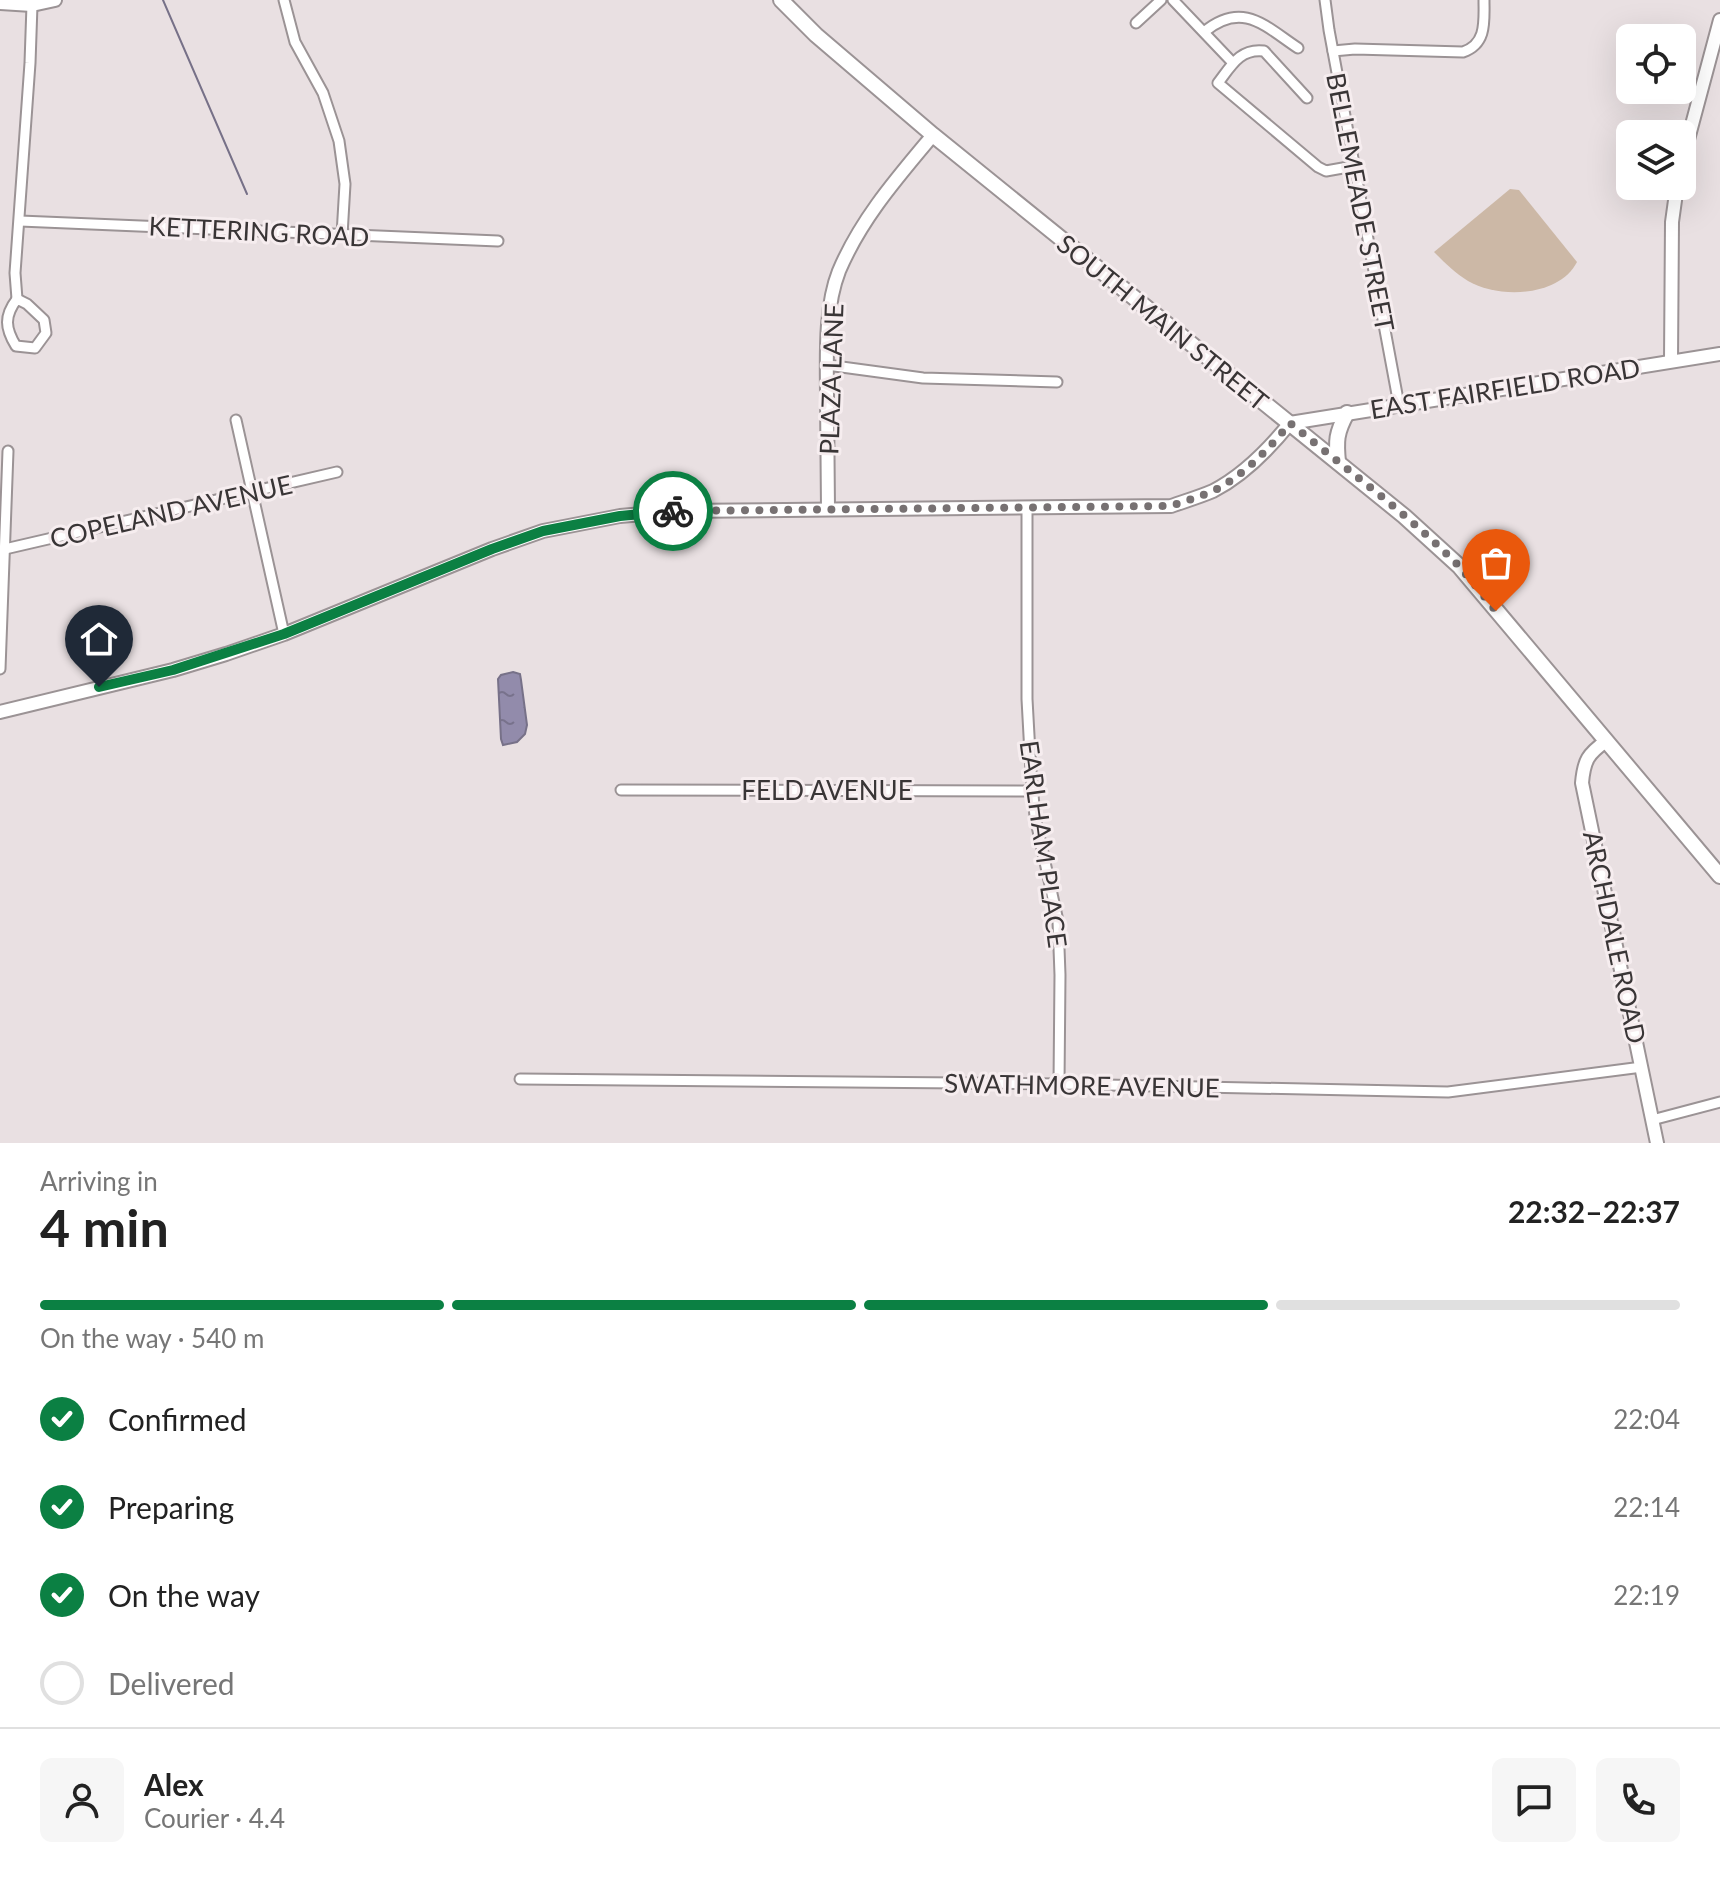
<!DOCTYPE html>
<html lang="en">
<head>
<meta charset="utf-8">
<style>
  body { margin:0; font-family:Lato,sans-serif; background:#f6f6f6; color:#222; height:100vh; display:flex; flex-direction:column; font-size:30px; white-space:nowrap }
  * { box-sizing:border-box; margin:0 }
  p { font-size:26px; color:#767676 }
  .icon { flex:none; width:44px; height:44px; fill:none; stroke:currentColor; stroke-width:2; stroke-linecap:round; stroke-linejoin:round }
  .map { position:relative; height:1143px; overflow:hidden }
  .sheet { display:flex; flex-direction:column; background:#fff; flex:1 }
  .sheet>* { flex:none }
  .tools { position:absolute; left:1616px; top:24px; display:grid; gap:16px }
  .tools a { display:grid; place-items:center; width:80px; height:80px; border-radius:12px; background:#fff; box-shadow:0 8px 32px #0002; font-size:40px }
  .pin { position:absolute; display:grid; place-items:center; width:68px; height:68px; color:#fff; margin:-82px -34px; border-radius:50% 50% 50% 0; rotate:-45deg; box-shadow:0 0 8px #0007 }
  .pin .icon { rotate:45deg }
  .courier { position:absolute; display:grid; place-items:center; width:80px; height:80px; margin:-40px; border:6px solid #0b8043; border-radius:50%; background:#fff; color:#222; box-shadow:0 2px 10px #0007 }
  .head em { font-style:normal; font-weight:700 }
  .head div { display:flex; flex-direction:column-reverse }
  .head { display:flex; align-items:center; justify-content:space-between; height:136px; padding:0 40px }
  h1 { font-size:52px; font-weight:700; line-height:60px }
  .bar { display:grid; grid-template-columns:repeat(4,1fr); gap:12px 8px; align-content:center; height:96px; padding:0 40px }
  .bar i { height:10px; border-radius:6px; background:#e0e0e0 }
  .bar .on { background:#0b8043 }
  .bar p { grid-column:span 4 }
  .line { display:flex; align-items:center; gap:20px; padding:0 40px; border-top:2px solid #e0e0e0 }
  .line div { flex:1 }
  .round { display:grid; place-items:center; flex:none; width:84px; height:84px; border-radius:12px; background:#f6f6f6 }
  ol { padding:0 40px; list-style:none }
  li { display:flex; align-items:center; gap:24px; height:88px }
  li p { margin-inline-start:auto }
  li .icon { padding:8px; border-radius:50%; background:#0b8043; color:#fff; stroke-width:4 }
  li:last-child { color:#767676 }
  li i { width:44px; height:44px; border:4px solid #e0e0e0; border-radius:50% }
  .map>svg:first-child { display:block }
</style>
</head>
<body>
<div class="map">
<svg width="1720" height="1143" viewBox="0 0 1720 1143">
  <defs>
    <pattern id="water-ripples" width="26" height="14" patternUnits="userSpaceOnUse" patternTransform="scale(2)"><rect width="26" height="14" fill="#928bab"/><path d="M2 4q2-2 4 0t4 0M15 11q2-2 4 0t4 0" fill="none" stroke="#78728c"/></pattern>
  </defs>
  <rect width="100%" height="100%" fill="#e9e0e2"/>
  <path fill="#ccb8a6" d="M1510,189l9,1 58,72c-18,35 -78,37 -109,19 -13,-8 -24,-19 -34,-29z"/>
  <path fill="url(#water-ripples)" stroke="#777188" stroke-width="2" d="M513,672l7,2 1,6 6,45 -2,9 -8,8 -14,3 -2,-6 -3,-60 3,-4z"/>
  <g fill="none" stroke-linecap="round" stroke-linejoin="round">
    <path stroke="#777188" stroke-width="2" d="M163,0l84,194"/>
    <defs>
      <g id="street">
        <path d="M284,0l11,42 28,51 16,48 6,43 -3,51"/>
        <path d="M1173,0l60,63"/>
        <path d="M1325,0l4,30 70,375"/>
        <path d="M1136,23l25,-23"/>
        <path d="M1204,32c39,-32 62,-5 94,16"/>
        <path d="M1333,51l22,-2 108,3c24,-8 21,-31 21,-52"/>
        <path d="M1307,98l-43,-47c-24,-3 -33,15 -46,32l100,84 8,4 28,-5"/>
        <path d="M20,221l478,20"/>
        <path d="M17,299l-2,-26 15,-210 2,-58"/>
        <path d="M17,299l10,5 17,16 2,13 -11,15 -19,-2c-11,-18 -12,-30 1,-47z"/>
        <path d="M827,365l96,13 134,4"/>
        <path d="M236,420l48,214"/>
        <path d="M1027,508v191l4,73 4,45 23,104 2,54 -1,109"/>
        <path d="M5,549l332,-77"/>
        <path d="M0,669l8,-218"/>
        <path d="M621,790l412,1"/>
        <path d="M520,1079l539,5 389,8 194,-25"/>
        <path d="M1652,1120l68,-18"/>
      </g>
      <g id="secondary">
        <path d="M0,3l32,2 23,-5"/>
        <path d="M1682,162l38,-142"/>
        <path d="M1671,361l1,-139 5,-36"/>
        <path d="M828,509c0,-37 -1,-73 -1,-110 0,-40 -3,-90 12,-128 22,-52 58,-93 94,-136"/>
        <path d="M0,712l173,-42 53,-16 58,-20 208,-85 51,-18 77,-15 58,-5 493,-5c14,-5 28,-9 42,-15 29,-15 56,-42 77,-68l430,-69"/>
        <path d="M1606,741c-18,13 -22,19 -24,42l75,360"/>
      </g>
      <g id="primary">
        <path d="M781,0l35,35 117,100 471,381 55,50 261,310"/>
        <path d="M1338,462c-2,-21 -2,-29 9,-49"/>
      </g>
    </defs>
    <use href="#street" stroke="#9b9395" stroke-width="13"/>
    <use href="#secondary" stroke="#9b9395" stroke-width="16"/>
    <use href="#primary" stroke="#9b9395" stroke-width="18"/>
    <use href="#street" stroke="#fff" stroke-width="9"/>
    <use href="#secondary" stroke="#fff" stroke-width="12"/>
    <use href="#primary" stroke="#fff" stroke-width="14"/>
  </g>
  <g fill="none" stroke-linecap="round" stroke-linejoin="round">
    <path stroke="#777172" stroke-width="8" stroke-dasharray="0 14.4" d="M673,511l498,-5c14,-5 28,-9 42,-15 30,-15 56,-42 77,-68 56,46 115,89 166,140 14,15 27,32 40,48"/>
    <path stroke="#0b8043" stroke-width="10" d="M99,687l74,-17 111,-36 208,-85 51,-18 77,-15 53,-5"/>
  </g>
  <g text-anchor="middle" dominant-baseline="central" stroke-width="6" stroke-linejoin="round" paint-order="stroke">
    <g font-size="26" fill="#393536" stroke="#f6edef">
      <text transform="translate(1361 202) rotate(79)">BELLEMEADE STREET</text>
      <text transform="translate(259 231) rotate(3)">KETTERING ROAD</text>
      <text transform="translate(1163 322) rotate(39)">SOUTH MAIN STREET</text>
      <text transform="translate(831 379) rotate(-88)">PLAZA LANE</text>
      <text transform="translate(1505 388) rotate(-9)">EAST FAIRFIELD ROAD</text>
      <text transform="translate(171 511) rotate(-13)">COPELAND AVENUE</text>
      <text x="827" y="790">FELD AVENUE</text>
      <text transform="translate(1044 844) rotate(82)">EARLHAM PLACE</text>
      <text transform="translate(1615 937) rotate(78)">ARCHDALE ROAD</text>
      <text transform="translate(1082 1085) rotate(1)">SWATHMORE AVENUE</text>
    </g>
  </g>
</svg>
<div class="tools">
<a><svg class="icon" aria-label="locate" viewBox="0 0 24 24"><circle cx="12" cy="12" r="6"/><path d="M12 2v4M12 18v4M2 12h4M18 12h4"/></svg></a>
<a><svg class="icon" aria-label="layers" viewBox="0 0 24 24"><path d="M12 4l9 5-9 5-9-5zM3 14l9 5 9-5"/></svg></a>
</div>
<div class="pin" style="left:1496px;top:611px;background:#ea580c"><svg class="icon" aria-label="bag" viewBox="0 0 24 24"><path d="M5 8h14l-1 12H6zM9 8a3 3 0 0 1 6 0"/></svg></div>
<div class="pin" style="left:99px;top:687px;background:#1f2937"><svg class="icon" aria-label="home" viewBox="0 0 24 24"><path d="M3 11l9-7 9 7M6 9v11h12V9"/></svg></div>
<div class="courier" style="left:673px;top:511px"><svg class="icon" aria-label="bike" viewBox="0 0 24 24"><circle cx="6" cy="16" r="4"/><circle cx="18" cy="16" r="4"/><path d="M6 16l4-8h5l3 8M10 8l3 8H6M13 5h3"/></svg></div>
</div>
<section class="sheet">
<div class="head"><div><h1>4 min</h1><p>Arriving in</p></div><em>22:32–22:37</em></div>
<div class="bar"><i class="on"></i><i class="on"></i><i class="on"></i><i></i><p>On the way · 540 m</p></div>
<ol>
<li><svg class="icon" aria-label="check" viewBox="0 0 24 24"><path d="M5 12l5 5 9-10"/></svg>Confirmed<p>22:04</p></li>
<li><svg class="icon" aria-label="check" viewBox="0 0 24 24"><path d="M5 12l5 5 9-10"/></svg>Preparing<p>22:14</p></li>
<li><svg class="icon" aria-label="check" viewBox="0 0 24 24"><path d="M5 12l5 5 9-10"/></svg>On the way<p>22:19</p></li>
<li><i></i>Delivered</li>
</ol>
<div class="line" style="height:144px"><a class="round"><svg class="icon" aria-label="person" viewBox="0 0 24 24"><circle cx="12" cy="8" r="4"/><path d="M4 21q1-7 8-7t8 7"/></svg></a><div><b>Alex</b><p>Courier · 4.4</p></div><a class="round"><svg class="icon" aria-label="chat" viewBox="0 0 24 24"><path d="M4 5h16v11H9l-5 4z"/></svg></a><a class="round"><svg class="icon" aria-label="phone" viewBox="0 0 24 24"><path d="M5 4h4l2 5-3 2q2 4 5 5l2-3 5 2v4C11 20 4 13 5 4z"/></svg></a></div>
</section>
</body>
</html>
